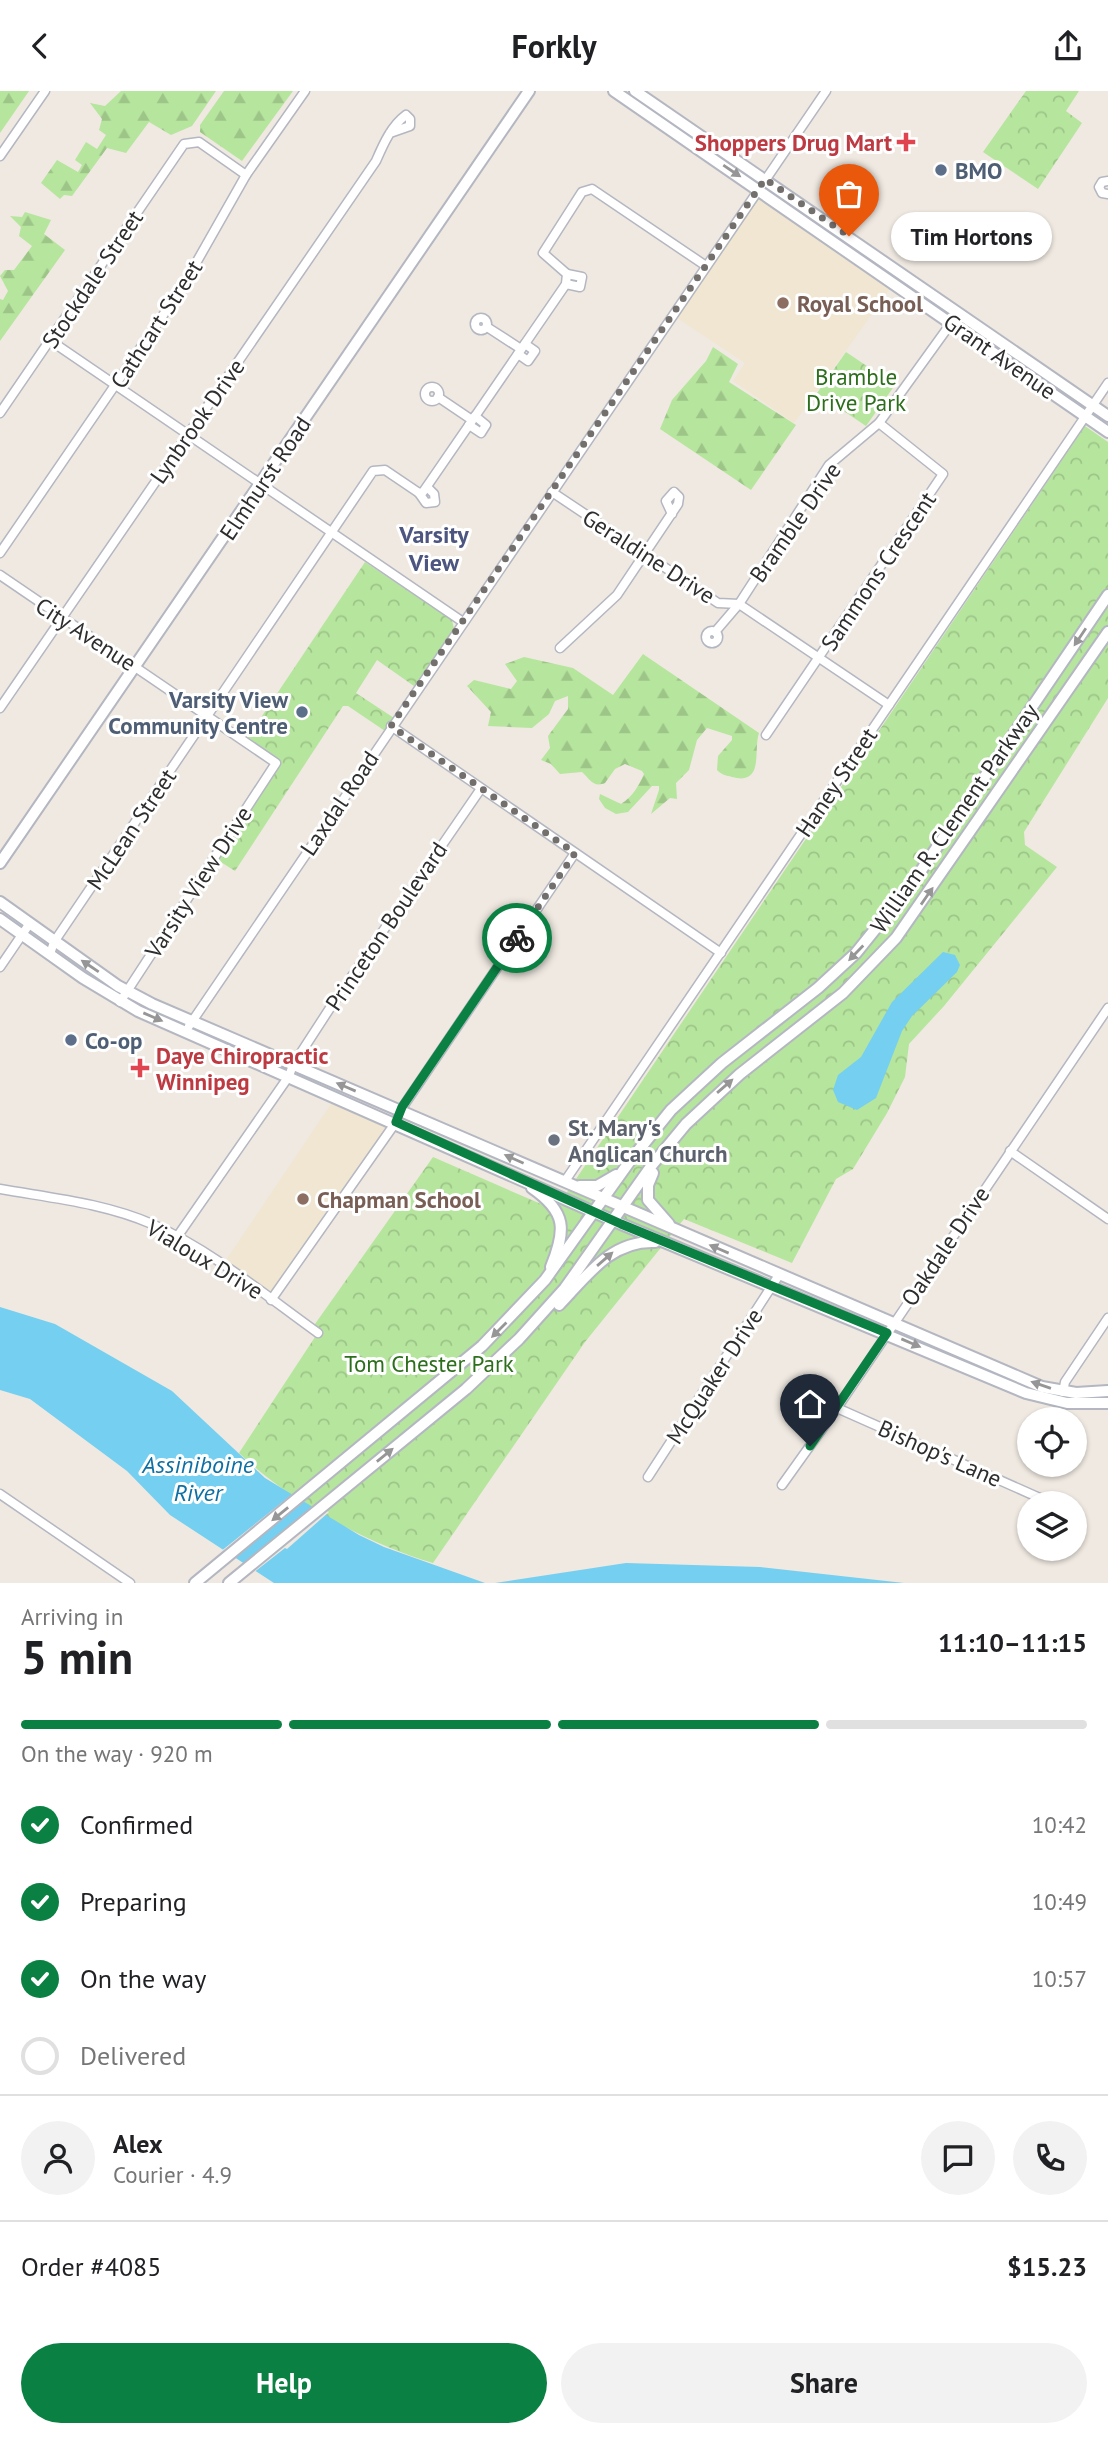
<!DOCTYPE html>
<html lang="en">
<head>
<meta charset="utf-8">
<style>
  body { margin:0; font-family:"PT Sans",sans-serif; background:#f2f2f2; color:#202124; height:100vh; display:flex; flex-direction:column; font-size:26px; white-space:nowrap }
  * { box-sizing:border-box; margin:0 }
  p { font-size:23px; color:#757577 }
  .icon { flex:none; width:38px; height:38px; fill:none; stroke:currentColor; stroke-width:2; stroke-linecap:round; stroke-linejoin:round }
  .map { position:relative; height:1492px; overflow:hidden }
  .sheet { display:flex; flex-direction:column; background:#fff; flex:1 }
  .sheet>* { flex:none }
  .fabs { position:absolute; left:1017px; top:1316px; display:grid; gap:14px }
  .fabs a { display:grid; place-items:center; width:70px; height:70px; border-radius:50%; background:#fff; box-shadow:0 2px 5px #0004; font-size:35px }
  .pin { position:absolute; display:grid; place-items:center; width:60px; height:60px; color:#fff; margin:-72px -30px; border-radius:50% 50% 50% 0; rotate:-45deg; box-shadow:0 0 7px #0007 }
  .pin .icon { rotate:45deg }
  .courier { position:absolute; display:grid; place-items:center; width:70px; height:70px; margin:-35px; border:5px solid #0b8043; border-radius:50%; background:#fff; color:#222; box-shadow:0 2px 9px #0007 }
  .bubble { position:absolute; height:49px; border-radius:24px; background:#fff; box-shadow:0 2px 5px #0004; font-size:23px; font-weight:700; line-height:49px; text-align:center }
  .headline em { font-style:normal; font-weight:700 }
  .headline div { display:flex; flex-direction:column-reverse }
  .headline { display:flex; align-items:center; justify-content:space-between; height:119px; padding:0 21px }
  h1 { font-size:46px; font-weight:700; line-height:52px }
  .bar { display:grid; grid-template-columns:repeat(4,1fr); gap:10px 7px; align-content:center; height:84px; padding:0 21px }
  .bar i { height:9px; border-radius:5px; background:#e0e0e0 }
  .bar .on { background:#0b8043 }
  .bar p { grid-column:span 4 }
  .line { display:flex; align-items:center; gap:18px; padding:0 21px; border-top:2px solid #e0e0e0 }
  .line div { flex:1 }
  .round { display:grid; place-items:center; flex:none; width:74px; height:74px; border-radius:37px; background:#f2f2f2 }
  ol { padding:0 21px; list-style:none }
  li { display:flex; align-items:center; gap:21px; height:77px }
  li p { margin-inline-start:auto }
  li .icon { padding:7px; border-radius:50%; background:#0b8043; color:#fff; stroke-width:4 }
  li:last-child { color:#757577 }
  li i { width:38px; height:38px; border:4px solid #e0e0e0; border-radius:50% }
  .primary-button { display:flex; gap:14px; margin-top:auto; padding:14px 21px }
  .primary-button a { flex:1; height:80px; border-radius:42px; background:#0b8043; color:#fff; font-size:28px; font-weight:700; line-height:80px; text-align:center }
  .primary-button a+a { background:#f2f2f2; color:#202124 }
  header { display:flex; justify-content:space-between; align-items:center; height:91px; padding:0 21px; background:#fff; font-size:32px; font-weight:700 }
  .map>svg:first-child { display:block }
</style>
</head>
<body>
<header><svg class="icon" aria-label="back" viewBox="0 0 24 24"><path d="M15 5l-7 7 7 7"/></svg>Forkly<svg class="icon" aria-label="share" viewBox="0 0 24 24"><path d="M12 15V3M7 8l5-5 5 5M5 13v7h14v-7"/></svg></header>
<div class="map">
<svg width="1108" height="1492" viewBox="0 0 1108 1492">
  <defs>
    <pattern id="forest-firs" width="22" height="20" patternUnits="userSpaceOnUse" patternTransform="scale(1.75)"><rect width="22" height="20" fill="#b6e59e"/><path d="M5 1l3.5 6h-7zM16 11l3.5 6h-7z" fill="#9dc588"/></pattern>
    <pattern id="park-crowns" width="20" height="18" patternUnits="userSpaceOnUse" patternTransform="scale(1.75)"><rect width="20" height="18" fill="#b6e59e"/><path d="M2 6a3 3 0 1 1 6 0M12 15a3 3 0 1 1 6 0" fill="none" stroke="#9dc588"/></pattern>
  </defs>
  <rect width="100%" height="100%" fill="#efe9e1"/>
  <g fill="#f0e6d1">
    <path d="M759,106l131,92 -96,134 -61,-42 12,-18 -68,-45z"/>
    <path d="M335,1007l59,25 -122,174 -48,-34z"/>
  </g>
  <g fill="url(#forest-firs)">
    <path d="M0,0h29l-29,42z"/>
    <path d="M121,0h95l-24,35 -21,9 -22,-13 -23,31 -19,-5 -35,48 -8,-1 -4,4 -19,-16 16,-23 21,12 4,-7 -7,-5 11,-18 11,7 9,-14 -7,-5 3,-11 -12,-16 15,3z"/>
    <path d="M224,0h69l-51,70 -42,-29v-7z"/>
    <path d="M25,121l26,8 -7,14 21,16 -65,91v-42l3,1 5,-9 -8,-15 5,-6h9l18,-24 -13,-10 2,-9 -11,-11 12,1z"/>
    <path d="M713,256l25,17 -9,18 67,43 -45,65 -91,-61 12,-29 34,-39z"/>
    <path d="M643,563l116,79c-6,16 6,53 -27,44 -6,-2 -9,-1 -15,-7l1,-14 14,-16v-4l-25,-8 -10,12 -8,30 -13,13 1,16 -7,-1 -19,16 8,-24v-4h-7l-24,26 -12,2 -11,-6 -6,-9 1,-5 21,10c12,-8 17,-17 23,-30l-2,-3 -17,-7 -10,5 -10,14c-12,5 -15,-4 -23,-11l-22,2 -9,-10 -10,-4 9,-12 -2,-12 20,-27v-13l-13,5 -6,13 -17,14c-15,-1 -29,-1 -44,-2l3,-14 -24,-26 7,-6 37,9 6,-8 -12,-17 19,-7 49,11 40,27z"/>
  </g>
  <g fill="url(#park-crowns)">
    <path d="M1026,0h53l-13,20 16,12 -44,66 -55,-37z"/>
    <path d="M846,261l49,33 -29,41 -49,-33z"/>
    <path d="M1085,335l23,16v256l-84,134 1,13 32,22 -113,139 -35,38 -4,33 -18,36 -34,56 -17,10 -44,84 -108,-44 -99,123 -152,221c-67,-20 -143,-61 -194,-110l76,-116v-13l118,-167 108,47 12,9z"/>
    <path d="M365,471l87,58 2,9 -40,57 -37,-26 -21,33 38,25 -9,13 -37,-25h-5l-108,165 -19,-12 63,-97 -33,-22z"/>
  </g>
  <g fill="#75cff0">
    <path d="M943,861l12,3 5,10 -3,7 -45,44 -10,15 -26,67 -19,12 -19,-8 -5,-12 5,-15 23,-18 31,-55z"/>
    <path d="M0,1216l55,17 117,67 93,87 94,57 25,12 101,36h-211l-104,-68 -43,-44 -97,-72 -30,-9z"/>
    <path d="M626,1472l134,4 144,16h-409z"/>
  </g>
  <g fill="#efe9e1">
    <path d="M295,1401l12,7 -75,61 -12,-8z"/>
    <path d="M316,1414l13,7 -42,37 -2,-1 -32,25 -12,-7z"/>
  </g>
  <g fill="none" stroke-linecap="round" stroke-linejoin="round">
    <defs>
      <g id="street">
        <path d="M0,65l45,-65"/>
        <path d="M1108,90l-6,1 -3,5 3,6 6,1"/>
        <path d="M566,193l14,3 2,-10 -15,-3"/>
        <circle cx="481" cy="233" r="6"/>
        <path d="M487,236l34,22"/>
        <path d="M51,250l412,281"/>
        <path d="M518,263l10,7 7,-10 -10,-7"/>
        <circle cx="432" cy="303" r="7"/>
        <path d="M438,306l34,23"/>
        <path d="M0,322l184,-269 15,-2 47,33"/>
        <path d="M469,334l12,8 5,-8 -11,-9"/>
        <path d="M552,401l166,111 21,1 150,101"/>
        <path d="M419,402l7,10 9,-1 -1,-8 -7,-7"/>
        <path d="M0,462l183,-267 63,-111 59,-84"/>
        <path d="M0,484l276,188 -156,239"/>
        <circle cx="712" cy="546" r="6"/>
        <path d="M715,541l24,-28 90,-139 50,-42 75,-104"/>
        <path d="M560,557l57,-53 61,-91 1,-7 -5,-5 -8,9 6,13"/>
        <path d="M0,617l376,-547c7,-16 15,-35 30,-46l4,4v7l-20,7"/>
        <path d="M391,635l330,227"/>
        <path d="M766,644l177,-261 -64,-51"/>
        <path d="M50,863l4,-12 319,-471 12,-1 34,23 4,-1 143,-208 1,-10 -24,-21 39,-61 10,-3 114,77"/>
        <path d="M0,876l30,-44"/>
        <path d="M189,935l637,-935"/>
        <path d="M1010,1060l98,68"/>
        <path d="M565,1090l543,-798"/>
        <path d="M0,1098c51,9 104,14 152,35 59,26 113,71 166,109"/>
        <path d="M177,1146l112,-161 4,-11 37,-57 150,-218"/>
        <path d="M271,1209l125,-178 4,-11 175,-258"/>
        <path d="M1063,1301l2,-10 43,-64"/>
        <path d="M837,1317l205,91"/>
        <path d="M648,1386l131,-202"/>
        <path d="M782,1394l55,-77 271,-400"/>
        <path d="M0,1403l130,89"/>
      </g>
      <g id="secondary">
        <path d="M614,0l494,341"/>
        <path d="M635,0l473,325"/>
        <path d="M0,772l529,-772"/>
        <path d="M0,811l118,84 34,18 890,383 34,6 32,-2"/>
        <path d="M0,828l83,59 55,33 483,213 405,169 41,10h41"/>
        <path d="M653,1082l-5,12v15l21,24"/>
        <path d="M580,1095h17l19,-11"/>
        <path d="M532,1097c35,24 34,42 19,79"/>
        <path d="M559,1214c28,-29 52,-65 96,-63"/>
        <path d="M195,1492l287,-237 63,-66 85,-119 41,-51 51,-47 96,-75 38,-35 58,-72 194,-286"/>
        <path d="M229,1492l237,-194 53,-50 46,-51 87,-123 34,-41 54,-50 103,-81 53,-55 212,-306"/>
      </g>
    </defs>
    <use href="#street" stroke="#b4b7c1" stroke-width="11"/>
    <use href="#secondary" stroke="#b4b7c1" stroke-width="14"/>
    <use href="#street" stroke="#fff" stroke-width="8"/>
    <use href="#secondary" stroke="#fff" stroke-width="10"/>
  </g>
  <defs><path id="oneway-solid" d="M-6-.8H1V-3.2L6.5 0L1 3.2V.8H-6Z" transform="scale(1.75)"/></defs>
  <g fill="#969696">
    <use href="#oneway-solid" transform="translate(732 80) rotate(34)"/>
    <use href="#oneway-solid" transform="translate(1080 546) rotate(124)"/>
    <use href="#oneway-solid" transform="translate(927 805) rotate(-55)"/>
    <use href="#oneway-solid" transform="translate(856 862) rotate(134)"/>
    <use href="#oneway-solid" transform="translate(90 875) rotate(-146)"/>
    <use href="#oneway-solid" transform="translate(153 926) rotate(23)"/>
    <use href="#oneway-solid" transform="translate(725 995) rotate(-41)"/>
    <use href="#oneway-solid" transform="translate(346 996) rotate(-157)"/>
    <use href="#oneway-solid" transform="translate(514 1068) rotate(-156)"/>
    <use href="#oneway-solid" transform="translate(719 1158) rotate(-157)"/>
    <use href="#oneway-solid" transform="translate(605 1168) rotate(-41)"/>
    <use href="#oneway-solid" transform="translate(499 1239) rotate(135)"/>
    <use href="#oneway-solid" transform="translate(911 1252) rotate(23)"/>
    <use href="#oneway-solid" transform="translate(1041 1294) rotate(-161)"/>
    <use href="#oneway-solid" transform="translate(385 1364) rotate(-39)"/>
    <use href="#oneway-solid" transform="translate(280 1423) rotate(141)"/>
  </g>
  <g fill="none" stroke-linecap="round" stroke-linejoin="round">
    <path stroke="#726f6d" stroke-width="7" stroke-dasharray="0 12.6" d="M517,847l58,-85 -184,-127 374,-547 84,57"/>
    <path stroke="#0b8043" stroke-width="9" d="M517,847l-115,169 -6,15 225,102 266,109 -77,113"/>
  </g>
  <g fill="#e0444e" stroke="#fff" stroke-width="2.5">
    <path d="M902.5 40.5h7v7h7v7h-7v7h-7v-7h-7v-7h7z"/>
    <path d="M136.5 966.5h7v7h7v7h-7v7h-7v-7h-7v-7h7z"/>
  </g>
  <g fill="#5c6f8a" stroke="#fff" stroke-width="2.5">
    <circle cx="941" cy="79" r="7"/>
    <circle cx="302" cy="621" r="7"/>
    <circle cx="71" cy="949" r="7"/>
  </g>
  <g fill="#8d6e63" stroke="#fff" stroke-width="2.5">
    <circle cx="783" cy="212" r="7"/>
    <circle cx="303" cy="1108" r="7"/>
  </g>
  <circle fill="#6b7280" stroke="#fff" stroke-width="2.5" cx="554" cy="1049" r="7"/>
  <g text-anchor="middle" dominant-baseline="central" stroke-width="6" stroke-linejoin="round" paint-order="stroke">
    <g font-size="23" font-weight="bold" fill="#be3a42" stroke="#fff" text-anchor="end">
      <text x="892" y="51">Shoppers Drug Mart</text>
      <text x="156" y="964" text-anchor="start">Daye Chiropractic<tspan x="156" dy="26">Winnipeg</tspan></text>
    </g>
    <g font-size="23" font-weight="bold" fill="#4e5e75" stroke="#fff" text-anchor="start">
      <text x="955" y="79">BMO</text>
      <text x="288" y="608" text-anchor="end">Varsity View<tspan x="288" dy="26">Community Centre</tspan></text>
      <text x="85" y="949">Co-op</text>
    </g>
    <g font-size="23" fill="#2e2e2e" stroke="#fff">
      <text transform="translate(92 188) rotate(-56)">Stockdale Street</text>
      <text transform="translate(156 233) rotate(-57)">Cathcart Street</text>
      <text transform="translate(1000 265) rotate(35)">Grant Avenue</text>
      <text transform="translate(197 330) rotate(-55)">Lynbrook Drive</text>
      <text transform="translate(265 387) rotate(-56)">Elmhurst Road</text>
      <text transform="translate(795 431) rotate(-55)">Bramble Drive</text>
      <text transform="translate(649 465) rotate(33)">Geraldine Drive</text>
      <text transform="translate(878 480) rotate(-56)">Sammons Crescent</text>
      <text transform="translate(86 543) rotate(33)">City Avenue</text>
      <text transform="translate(836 691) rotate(-56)">Haney Street</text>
      <text transform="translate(339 712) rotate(-56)">Laxdal Road</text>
      <text transform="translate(954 727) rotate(-55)">William R. Clement Parkway</text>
      <text transform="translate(131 738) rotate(-56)">McLean Street</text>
      <text transform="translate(198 791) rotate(-57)">Varsity View Drive</text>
      <text transform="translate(386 835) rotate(-56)">Princeton Boulevard</text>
      <text transform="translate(945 1155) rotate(-56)">Oakdale Drive</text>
      <text transform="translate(205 1168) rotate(31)">Vialoux Drive</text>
      <text transform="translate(714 1285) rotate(-57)">McQuaker Drive</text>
      <text transform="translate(940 1362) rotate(24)">Bishop's Lane</text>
    </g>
    <g font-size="23" font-weight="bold" fill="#785e54" stroke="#fff" text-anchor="start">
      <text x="797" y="212">Royal School</text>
      <text x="317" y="1108">Chapman School</text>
    </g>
    <g font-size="23" fill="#2c6e1b" stroke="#fff">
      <text x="856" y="285">Bramble<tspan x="856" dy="26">Drive Park</tspan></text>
      <text x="429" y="1272">Tom Chester Park</text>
    </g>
    <g font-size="23" font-weight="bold" fill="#5b616d" stroke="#fff" text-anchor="start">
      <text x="568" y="1036">St. Mary's<tspan x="568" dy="26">Anglican Church</tspan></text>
    </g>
    <g font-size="24" font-weight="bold" fill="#4d5680" stroke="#fff">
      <text x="434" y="443">Varsity<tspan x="434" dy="28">View</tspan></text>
    </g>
    <g font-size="24" font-style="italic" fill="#0d6fa3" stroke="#fff">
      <text x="198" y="1373">Assiniboine<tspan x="198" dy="28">River</tspan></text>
    </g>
  </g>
</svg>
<div class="fabs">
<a><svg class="icon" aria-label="locate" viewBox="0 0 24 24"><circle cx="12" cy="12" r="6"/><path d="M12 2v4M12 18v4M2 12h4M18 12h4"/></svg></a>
<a><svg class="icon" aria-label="layers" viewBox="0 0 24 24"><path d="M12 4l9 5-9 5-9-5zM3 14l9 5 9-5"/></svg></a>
</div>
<div class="pin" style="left:849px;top:145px;background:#ea580c"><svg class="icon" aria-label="bag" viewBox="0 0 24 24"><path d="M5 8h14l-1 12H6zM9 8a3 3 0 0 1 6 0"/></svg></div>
<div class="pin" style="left:810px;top:1355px;background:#1f2937"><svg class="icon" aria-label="home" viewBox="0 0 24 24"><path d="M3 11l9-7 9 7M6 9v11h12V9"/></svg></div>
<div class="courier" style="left:517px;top:847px"><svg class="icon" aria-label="bike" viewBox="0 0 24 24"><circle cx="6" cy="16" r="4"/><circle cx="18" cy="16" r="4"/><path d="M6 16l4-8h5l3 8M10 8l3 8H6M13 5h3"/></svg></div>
<div class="bubble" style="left:891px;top:121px;width:161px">Tim Hortons</div>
</div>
<section class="sheet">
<div class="headline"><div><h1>5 min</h1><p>Arriving in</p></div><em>11:10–11:15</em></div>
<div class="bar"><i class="on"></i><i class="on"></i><i class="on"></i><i></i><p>On the way · 920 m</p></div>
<ol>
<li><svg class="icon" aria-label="check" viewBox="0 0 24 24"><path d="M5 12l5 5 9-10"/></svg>Confirmed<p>10:42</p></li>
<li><svg class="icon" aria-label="check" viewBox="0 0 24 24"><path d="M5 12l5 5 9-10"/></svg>Preparing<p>10:49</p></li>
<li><svg class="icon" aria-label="check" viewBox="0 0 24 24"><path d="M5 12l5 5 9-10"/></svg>On the way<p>10:57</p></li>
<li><i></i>Delivered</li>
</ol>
<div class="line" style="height:126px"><a class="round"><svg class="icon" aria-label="person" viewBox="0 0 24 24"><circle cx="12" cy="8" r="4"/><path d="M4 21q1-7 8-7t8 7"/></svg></a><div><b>Alex</b><p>Courier · 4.9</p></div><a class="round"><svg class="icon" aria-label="chat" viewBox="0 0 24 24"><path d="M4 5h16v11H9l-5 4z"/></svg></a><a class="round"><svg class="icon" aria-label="phone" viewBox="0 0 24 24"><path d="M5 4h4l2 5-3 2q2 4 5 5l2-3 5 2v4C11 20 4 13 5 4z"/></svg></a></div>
<div class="line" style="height:91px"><div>Order #4085</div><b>$15.23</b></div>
<div class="primary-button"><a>Help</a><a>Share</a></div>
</section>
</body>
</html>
